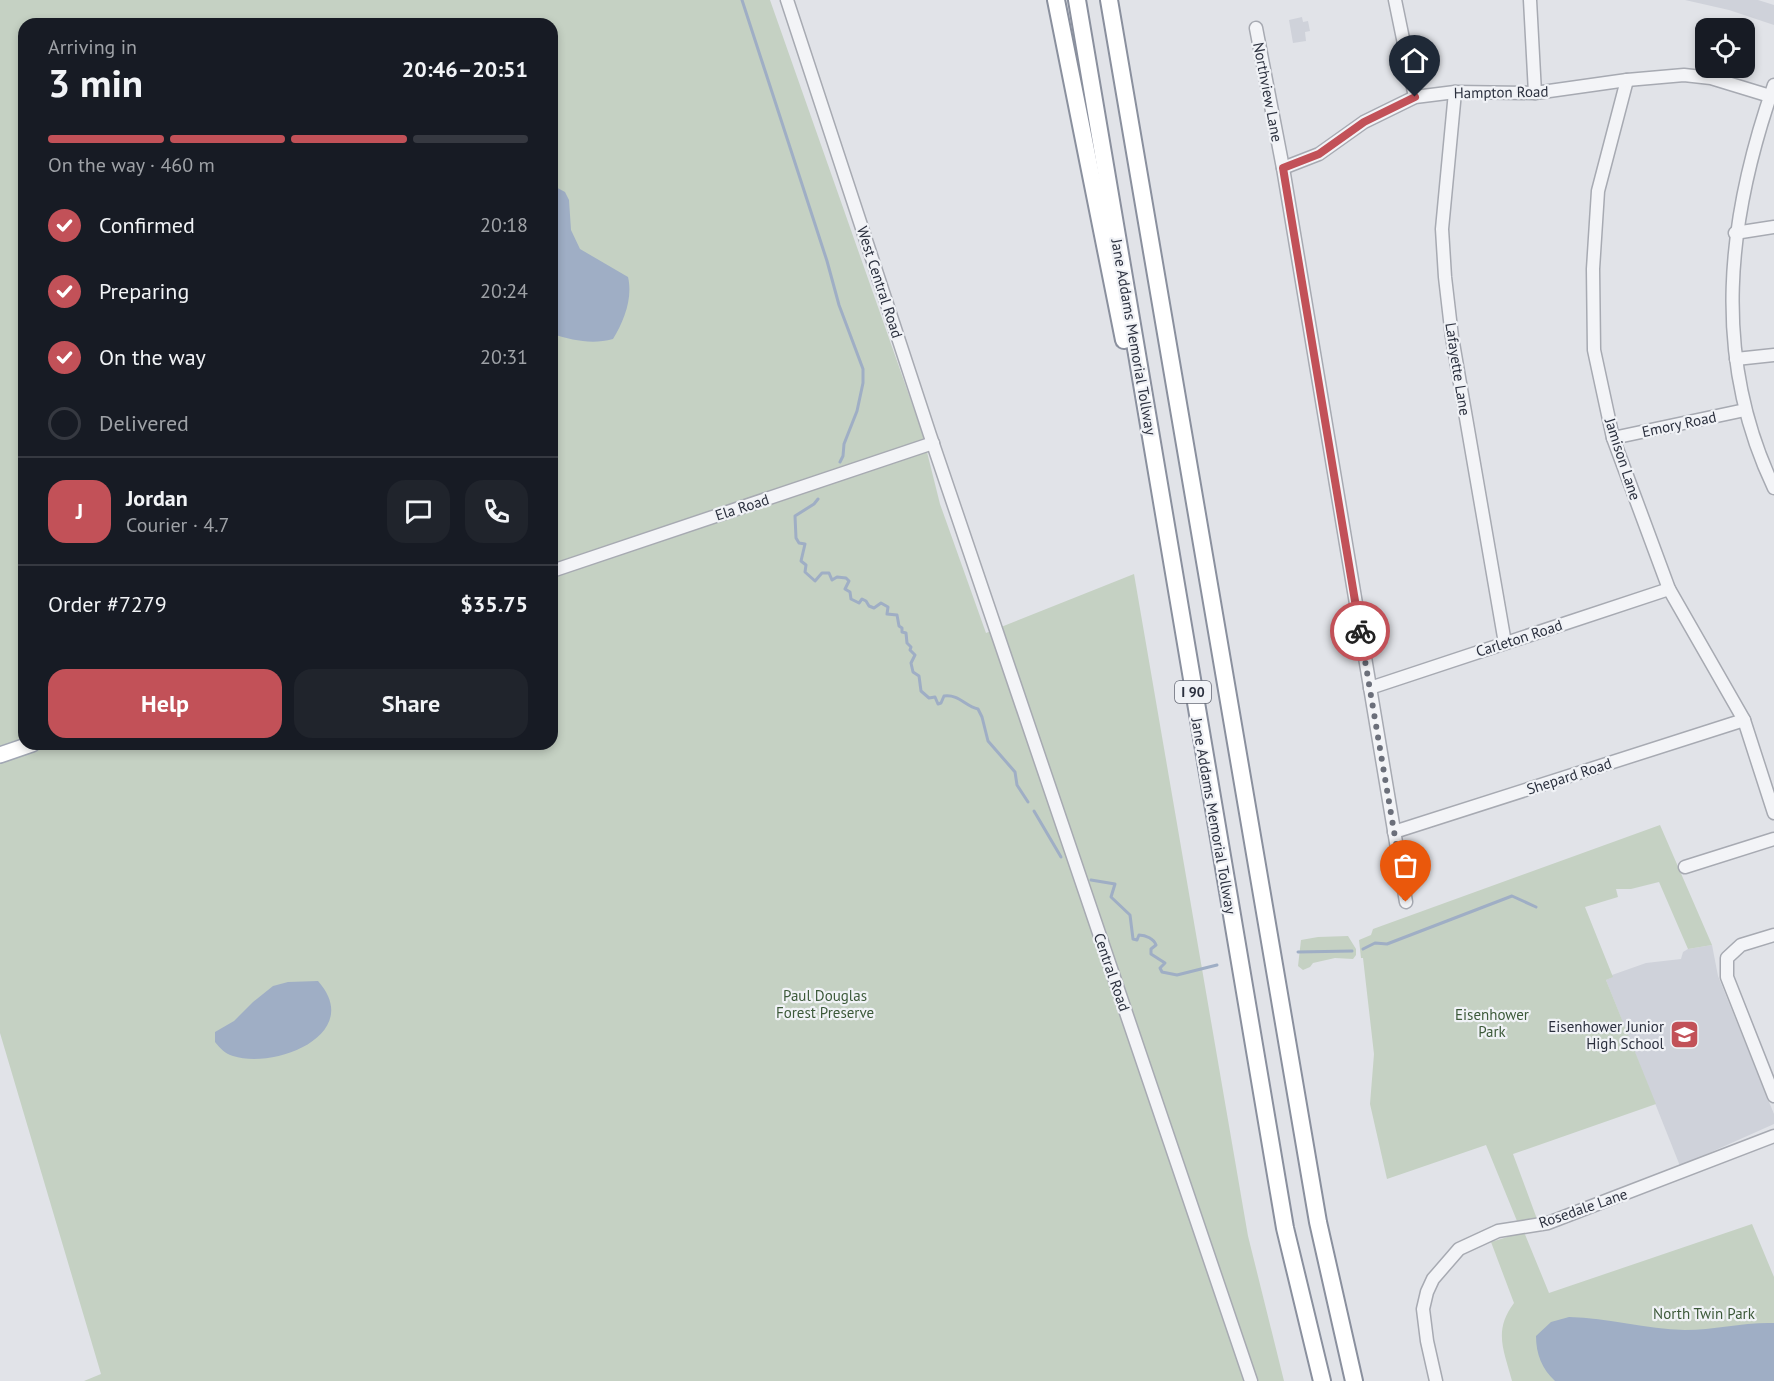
<!DOCTYPE html>
<html lang="en">
<head>
<meta charset="utf-8">
<style>
  body { margin:0; font-family:"PT Sans",sans-serif; background:#20242c; color:#f1f3f6; height:100vh; display:flex; flex-direction:column; font-size:22px; white-space:nowrap }
  * { box-sizing:border-box; margin:0 }
  p { font-size:20px; color:#9ea1a6 }
  .icon { flex:none; width:33px; height:33px; fill:none; stroke:currentColor; stroke-width:2; stroke-linecap:round; stroke-linejoin:round }
  .map { position:relative; flex:1; overflow:hidden }
  .details { position:absolute; left:18px; top:18px; width:540px; height:732px; display:flex; flex-direction:column; background:#171b24; border-radius:18px; box-shadow:0 3px 9px #0003 }
  .details>* { flex:none }
  .tools { position:absolute; left:1695px; top:18px; display:grid; gap:12px }
  .tools a { display:grid; place-items:center; width:60px; height:60px; border-radius:12px; background:#171b24; box-shadow:0 3px 9px #0003; font-size:30px }
  .pin { position:absolute; display:grid; place-items:center; width:51px; height:51px; color:#fff; margin:-62px -26px; border-radius:50% 50% 50% 0; rotate:-45deg; box-shadow:0 0 6px #0007 }
  .pin .icon { rotate:45deg }
  .courier { position:absolute; display:grid; place-items:center; width:60px; height:60px; margin:-30px; border:4px solid #c25158; border-radius:50%; background:#fff; color:#222; box-shadow:0 2px 8px #0007 }
  .overview em { font-style:normal; font-weight:700 }
  .overview div { display:flex; flex-direction:column-reverse }
  .overview { display:flex; align-items:center; justify-content:space-between; height:102px; padding:0 30px }
  h1 { font-size:39px; font-weight:700; line-height:45px }
  .bar { display:grid; grid-template-columns:repeat(4,1fr); gap:9px 6px; align-content:center; height:72px; padding:0 30px }
  .bar i { height:8px; border-radius:4px; background:#363941 }
  .bar .active { background:#c25158 }
  .bar p { grid-column:span 4 }
  .line { display:flex; align-items:center; gap:15px; padding:0 30px; border-top:2px solid #363941 }
  .line div { flex:1 }
  .round { display:grid; place-items:center; flex:none; width:63px; height:63px; border-radius:18px; background:#20242c }
  ol { padding:0 30px; list-style:none }
  li { display:flex; align-items:center; gap:18px; height:66px }
  li p { margin-inline-start:auto }
  li .icon { padding:6px; border-radius:50%; background:#c25158; color:#fff; stroke-width:4 }
  li:last-child { color:#9ea1a6 }
  li i { width:33px; height:33px; border:3px solid #363941; border-radius:50% }
  .cta { display:flex; gap:12px; margin-top:auto; padding:12px 30px }
  .cta a { flex:1; height:69px; border-radius:18px; background:#c25158; color:#fff; font-size:24px; font-weight:700; line-height:69px; text-align:center }
  .cta a+a { background:#20242c; color:#f1f3f6 }
  .map>svg:first-child { display:block }
</style>
</head>
<body>
<div class="map">
<svg width="1774" height="1381" viewBox="0 0 1774 1381">
  <rect width="100%" height="100%" fill="#e1e3e8"/>
  <g fill="#cfd2da">
    <path d="M1685,0h73l16,5v20l-45,-15z"/>
    <path d="M1302,17l1,5 5,-1 2,10 -5,1 1,9 -13,2 -4,-23z"/>
    <path d="M1712,945l6,31 56,138v10l-94,42 -74,-186 6,-3v-2l34,-12 35,-4 2,-7 5,-3z"/>
  </g>
  <g fill="#c5d1c3" fill-rule="evenodd">
    <path d="M0,0h770l152,432 18,72 46,129 148,-59 114,662 36,145h-1200l17,-7 -101,-341zM24,24h528v720h-528z"/>
    <path d="M1660,825l52,120 -24,4 -29,-67 -28,7h-15l2,8 -33,10 28,70 -7,3 50,124 -143,50 24,65 -20,2 -31,-76 -99,34 -17,-75 4,-50 -11,-96h-2l-2,-18 12,-5 2,-6z"/>
    <path d="M1348,936l8,13v6l-3,4 -18,-1 -22,5 -3,4 -7,3 -5,-4 3,-26 17,-3z"/>
    <path d="M1752,1224l22,53v104h-262c-8,-31 -19,-50 2,-78l-23,-61 33,-10 25,61z"/>
  </g>
  <g fill="#9faec5">
    <path d="M552,185l13,7 4,8 2,30 9,19 48,28c5,21 -4,44 -15,62 -22,6 -40,1 -61,-5z"/>
    <path d="M318,981c47,53 -43,89 -85,75 -8,-2 -13,-8 -18,-14v-10l19,-11 19,-19 20,-16 15,-4z"/>
    <path d="M1569,1317c39,1 77,12 116,13 30,0 59,-8 89,-7v58h-219c-13,-12 -19,-27 -19,-45l15,-14z"/>
  </g>
  <g fill="none" stroke-linecap="round" stroke-linejoin="round">
    <g stroke="#9faec5" stroke-width="3">
      <path d="M742,0l85,261 12,44 24,64v14l-6,28 -13,33 -1,12 -3,6"/>
      <path d="M818,499l-4,5 -19,12 1,22 3,5 6,1 -4,17 5,4 -1,7 10,9 7,-8h7l3,7 5,-3 9,1 3,3 -4,8 5,3 1,7 8,4 3,-4 4,2 3,5 5,2 7,-5 7,4 -1,7 10,1 2,11 3,2v4l4,1 1,10 4,4 -1,3 5,5 -4,8 2,9 6,4 2,15 8,7 6,-1 3,7 3,-1 3,-7c15,-2 21,10 34,13l4,8 6,24 27,31 2,13 11,17"/>
      <path d="M1034,811l27,46"/>
      <path d="M1091,880l24,4 -4,13 19,18 3,24 4,1 2,-5c7,0 15,4 17,10l-5,4v5l14,9 -5,5 2,4 15,3 40,-10"/>
      <path d="M1363,949l12,-6 12,1 125,-48 24,11"/>
      <path d="M1298,952l54,-1"/>
    </g>
    <defs>
      <g id="minor">
        <path d="M787,0l143,435 321,946"/>
        <path d="M1395,0l20,97"/>
        <path d="M1530,0l5,93"/>
        <path d="M1256,28l27,140 123,734"/>
        <path d="M1627,80l-29,111 -5,78 1,81 19,88 56,151 75,131 30,93"/>
        <path d="M1774,85c-47,134 -63,271 0,403"/>
        <path d="M1455,92l-13,137 3,48 7,60 53,306"/>
        <path d="M1283,168l36,-14 45,-32 51,-25 40,-5 80,1 92,-13 57,-5 27,3 59,18"/>
        <path d="M1735,233l39,-6"/>
        <path d="M1736,359l38,-4"/>
        <path d="M1613,438l132,-28"/>
        <path d="M552,571l381,-128"/>
        <path d="M1370,688l299,-99"/>
        <path d="M1394,832l350,-112"/>
        <path d="M1685,867l89,-28"/>
        <path d="M1774,935l-33,10 -14,13v19l47,119"/>
        <path d="M1436,1381l-9,-40 -4,-32 4,-17 6,-13 26,-30 39,-18 50,-8 226,-87"/>
      </g>
      <path id="major" d="M0,755l32,-11"/>
      <g id="highway">
        <path d="M1056,0l68,340"/>
        <path d="M1077,0l208,1228 37,153"/>
        <path d="M1109,0l209,1222 36,159"/>
      </g>
    </defs>
    <use href="#minor" stroke="#a7aab2" stroke-width="15"/>
    <use href="#major" stroke="#a1a7b3" stroke-width="18"/>
    <use href="#highway" stroke="#8a909e" stroke-width="20"/>
    <use href="#minor" stroke="#f3f4f7" stroke-width="12"/>
    <use href="#major" stroke="#fff" stroke-width="15"/>
    <use href="#highway" stroke="#fff" stroke-width="16"/>
  </g>
  <g fill="none" stroke-linecap="round" stroke-linejoin="round">
    <path stroke="#6b6f7a" stroke-width="6" stroke-dasharray="0 10.8" d="M1360,631l46,271"/>
    <path stroke="#c25158" stroke-width="8" d="M1360,631l-77,-463 36,-14 45,-32 51,-25"/>
  </g>
  <defs>
    <symbol id="school-square" viewBox="-11 -11 22 22"><rect x="-9" y="-9" width="18" height="18" rx="4" fill="#c25158" stroke="#f0f2f6"/><path d="M0-5L7-2L0 1L-7-2ZM-4 1L0 2.5L4 1V4Q0 6-4 4Z" fill="#fff"/></symbol>
  </defs>
  <g fill-rule="evenodd">
    <use href="#school-square" x="1668" y="1018" width="33" height="33"/>
  </g>
  <g text-anchor="middle" dominant-baseline="central" stroke-width="4.5" stroke-linejoin="round" paint-order="stroke">
    <rect fill="#f0f2f6" stroke="#666a75" stroke-width="1.5" x="1175" y="681" width="36" height="22" rx="4.5"/>
    <g font-size="14" font-weight="bold" fill="#2b303e">
      <text x="1193" y="692">I 90</text>
    </g>
    <g font-size="15" fill="#2b303e" stroke="#f0f2f6">
      <text transform="translate(1268 92) rotate(79)">Northview Lane</text>
      <text transform="translate(1501 92) rotate(-1)">Hampton Road</text>
      <text transform="translate(880 282) rotate(72)">West Central Road</text>
      <text transform="translate(1134 337) rotate(80)">Jane Addams Memorial Tollway</text>
      <text transform="translate(1458 369) rotate(81)">Lafayette Lane</text>
      <text transform="translate(1679 424) rotate(-12)">Emory Road</text>
      <text transform="translate(1623 459) rotate(72)">Jamison Lane</text>
      <text transform="translate(742 507) rotate(-18)">Ela Road</text>
      <text transform="translate(1519 638) rotate(-18)">Carleton Road</text>
      <text transform="translate(1569 776) rotate(-18)">Shepard Road</text>
      <text transform="translate(1214 816) rotate(80)">Jane Addams Memorial Tollway</text>
      <text transform="translate(1112 972) rotate(71)">Central Road</text>
      <text transform="translate(1583 1208) rotate(-19)">Rosedale Lane</text>
    </g>
    <g font-size="15" fill="#3c5939" stroke="#f0f2f6">
      <text x="825" y="995">Paul Douglas<tspan x="825" dy="17">Forest Preserve</tspan></text>
      <text x="1492" y="1014">Eisenhower<tspan x="1492" dy="17">Park</tspan></text>
      <text x="1704" y="1313">North Twin Park</text>
    </g>
    <g font-size="15" fill="#2b303e" stroke="#f0f2f6" text-anchor="end">
      <text x="1664" y="1026">Eisenhower Junior<tspan x="1664" dy="17">High School</tspan></text>
    </g>
  </g>
</svg>
<div class="tools">
<a><svg class="icon" aria-label="locate" viewBox="0 0 24 24"><circle cx="12" cy="12" r="6"/><path d="M12 2v4M12 18v4M2 12h4M18 12h4"/></svg></a>
</div>
<div class="pin" style="left:1406px;top:902px;background:#ea580c"><svg class="icon" aria-label="bag" viewBox="0 0 24 24"><path d="M5 8h14l-1 12H6zM9 8a3 3 0 0 1 6 0"/></svg></div>
<div class="pin" style="left:1415px;top:97px;background:#1f2937"><svg class="icon" aria-label="home" viewBox="0 0 24 24"><path d="M3 11l9-7 9 7M6 9v11h12V9"/></svg></div>
<div class="courier" style="left:1360px;top:631px"><svg class="icon" aria-label="bike" viewBox="0 0 24 24"><circle cx="6" cy="16" r="4"/><circle cx="18" cy="16" r="4"/><path d="M6 16l4-8h5l3 8M10 8l3 8H6M13 5h3"/></svg></div>
<section class="details">
<div class="overview"><div><h1>3 min</h1><p>Arriving in</p></div><em>20:46–20:51</em></div>
<div class="bar"><i class="active"></i><i class="active"></i><i class="active"></i><i></i><p>On the way · 460 m</p></div>
<ol>
<li><svg class="icon" aria-label="check" viewBox="0 0 24 24"><path d="M5 12l5 5 9-10"/></svg>Confirmed<p>20:18</p></li>
<li><svg class="icon" aria-label="check" viewBox="0 0 24 24"><path d="M5 12l5 5 9-10"/></svg>Preparing<p>20:24</p></li>
<li><svg class="icon" aria-label="check" viewBox="0 0 24 24"><path d="M5 12l5 5 9-10"/></svg>On the way<p>20:31</p></li>
<li><i></i>Delivered</li>
</ol>
<div class="line" style="height:108px"><b class="round" style="background:#c25158;color:#fff">J</b><div><b>Jordan</b><p>Courier · 4.7</p></div><a class="round"><svg class="icon" aria-label="chat" viewBox="0 0 24 24"><path d="M4 5h16v11H9l-5 4z"/></svg></a><a class="round"><svg class="icon" aria-label="phone" viewBox="0 0 24 24"><path d="M5 4h4l2 5-3 2q2 4 5 5l2-3 5 2v4C11 20 4 13 5 4z"/></svg></a></div>
<div class="line" style="height:78px"><div>Order #7279</div><b>$35.75</b></div>
<div class="cta"><a>Help</a><a>Share</a></div>
</section>
</div>
</body>
</html>
